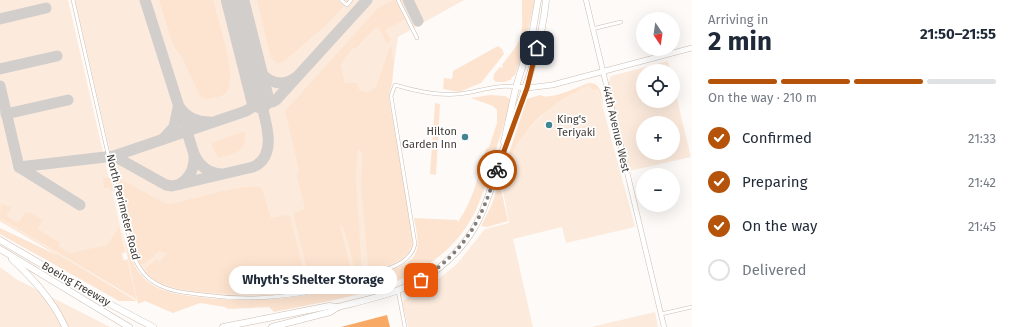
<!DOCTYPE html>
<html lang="en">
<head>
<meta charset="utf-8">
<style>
  body { margin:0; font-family:"Fira Sans",sans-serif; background:#f2f2f3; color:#1f2937; height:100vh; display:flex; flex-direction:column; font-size:15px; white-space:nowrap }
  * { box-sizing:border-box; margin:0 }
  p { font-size:13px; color:#747a83 }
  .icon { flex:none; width:22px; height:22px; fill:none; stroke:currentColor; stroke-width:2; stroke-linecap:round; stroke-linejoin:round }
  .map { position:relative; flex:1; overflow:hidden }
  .details { display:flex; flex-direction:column; background:#fff; width:320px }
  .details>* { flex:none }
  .needle { width:26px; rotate:167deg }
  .controls { position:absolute; left:636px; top:12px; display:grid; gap:8px }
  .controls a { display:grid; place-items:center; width:44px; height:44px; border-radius:50%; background:#fff; box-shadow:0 4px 16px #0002; font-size:20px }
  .pin { position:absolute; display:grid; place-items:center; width:34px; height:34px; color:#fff; margin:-17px; border-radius:8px; box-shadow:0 2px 6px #0006 }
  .courier { position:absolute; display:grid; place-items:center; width:40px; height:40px; margin:-20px; border:3px solid #b45309; border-radius:50%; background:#fff; color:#222; box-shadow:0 1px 5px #0007 }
  .bubble { position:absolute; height:28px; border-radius:14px; background:#fff; box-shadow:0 4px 16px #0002; font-size:13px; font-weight:700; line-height:28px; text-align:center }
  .summary em { font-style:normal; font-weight:700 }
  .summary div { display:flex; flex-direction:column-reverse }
  .summary { display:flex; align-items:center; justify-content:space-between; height:68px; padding:0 16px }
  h1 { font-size:26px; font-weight:700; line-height:30px }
  .bar { display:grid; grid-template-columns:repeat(4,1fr); gap:6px 4px; align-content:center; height:48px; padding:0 16px }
  .bar i { height:5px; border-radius:3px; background:#e0e1e3 }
  .bar .current { background:#b45309 }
  .bar p { grid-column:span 4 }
  ol { padding:0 16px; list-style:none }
  li { display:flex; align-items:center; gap:12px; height:44px }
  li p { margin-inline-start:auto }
  li .icon { padding:4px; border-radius:50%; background:#b45309; color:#fff; stroke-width:4 }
  li:last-child { color:#747a83 }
  li i { width:22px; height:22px; border:2px solid #e0e1e3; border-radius:50% }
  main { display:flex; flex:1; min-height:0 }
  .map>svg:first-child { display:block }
</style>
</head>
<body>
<main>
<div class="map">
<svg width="692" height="327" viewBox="0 0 692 327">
  <rect width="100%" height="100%" fill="#fdfaf8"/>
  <g fill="#fcebdd" fill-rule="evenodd">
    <path d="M0,0h68l58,252 -4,2 2,6 4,-1 9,41 -137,-81z"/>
    <path d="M75,0h389l-66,37 -9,62 22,114 3,36 -13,14 -69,25 -75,11 -84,-9 -18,-6 -15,-15 -7,-18z"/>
    <path d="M668,61l2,10h-27v30h30v-18l18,74 -62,14 -21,-88 3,-7zM643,123h30v30h-30z"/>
    <path d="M590,85l8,4 37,138 -69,16 -4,-16 -49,12 20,88h-125l-6,-26 26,-14 28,-22 29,-36 24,-6 -7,-37 10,-32 12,-20 31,-32 18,-10z"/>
    <path d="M0,267l16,12 94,48h-110z"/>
    <path d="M655,312l3,15h-67z"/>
  </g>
  <g fill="#fde4d0">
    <path d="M159,0h54c5,20 23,72 15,90 -3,6 -10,7 -16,8 -6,2 -9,1 -13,-4l-18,-38 -8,-11z"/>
    <path d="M257,0h80l7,6 -19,20 -42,36 -6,2 -6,-6z"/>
    <path d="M393,0h2l10,19 -20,11 6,10 -4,4 -8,-16h-4l-20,21 -2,-1 -12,17 4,18h12l2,7 9,2 8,-5 13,-38 3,-3v12l2,3 -2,23 -3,9v7l23,133c3,24 -16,29 -35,37l9,-8 -10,7 -12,5 4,-9 -7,-75 1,-36 -2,-4h-2l-2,27 6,95 -7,2 -5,-24 -7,-23 -3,-1 10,39 1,13 -39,11 1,-2 -1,-5h-2l-17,-69 12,-4 -8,-33 2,-5 -14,-60 93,-103z"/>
    <path d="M522,0h13l-12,53 -8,22 -4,3 1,1 -7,3h-9l-3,-3 1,-5 6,-7 3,1 -1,-3c5,-7 11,-14 15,-20 8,-11 4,-33 5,-45z"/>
    <path d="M498,46l4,3 2,5 -23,29 -22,9 -16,-3 1,-11 8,1 1,-8z"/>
    <path d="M589,83c13,-1 13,15 15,25l-6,-19 -6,1 -2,-5c-45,19 -79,53 -89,102l3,1 -3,1 7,32 -21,6 -6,-1 11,-22 35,-105 13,-4c11,6 37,-8 49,-12z"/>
    <path d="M490,95l15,1 5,3c-3,19 -11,39 -16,58 -6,19 -11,39 -20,57 -39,74 -127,83 -200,98l-5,-5 -41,2 -3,-2 -25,-4 -27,10 -28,-12 -7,3 -25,-113h-2l-1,-3h-6l-1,-10h8c7,29 13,84 36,103 14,12 35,14 52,16 65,8 119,1 180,-23 11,-4 28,-8 35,-18 7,-11 2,-25 0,-38l43,2 1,2c16,-23 20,-47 28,-73l3,-2 8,-24v-13l-4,-4 -22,-8z"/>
    <path d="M435,103l5,1 -4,71 -6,-1z"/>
    <path d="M245,131c3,21 -11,23 -27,27l-7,-15z"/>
    <path d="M118,178l49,26c22,-2 78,-23 95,-16l9,30 15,-3 4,1 17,68h-3l1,6h-2l-2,-5 -2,1 1,5 -41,4 -6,-12 -2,1 4,10 -1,1c-25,-2 -98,0 -109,-26l12,-10 2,2 8,-7 -9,-3v2l-4,1 1,2 -13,9 -3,-2 -6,-19z"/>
    <path d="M111,192l14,60 -4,1 2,8 4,-1 9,39 -136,-81 1,-14 11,3 -6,9 12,7 7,-10 5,-1 13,8 -5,9 22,14 -1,3 11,7 37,-8 12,-18z"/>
    <path d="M0,219l137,82h-18l-119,-67v-6l59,28 -59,-35z"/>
  </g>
  <path fill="#f8a963" d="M387,315l3,12h-49z"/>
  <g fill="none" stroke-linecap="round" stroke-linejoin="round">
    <g stroke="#d2cecc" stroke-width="11">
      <path d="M145,0l49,154c5,11 13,19 27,20"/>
      <path d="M408,0l10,21"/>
      <path d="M0,19l46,-11"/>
      <path d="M251,61c10,15 25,30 44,17"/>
      <path d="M0,69l57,-13"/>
      <path d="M0,86l19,81 95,-11 132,-45 11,-7 3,-5"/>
      <path d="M260,99c6,2 9,6 16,1l91,-100"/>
      <path d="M180,108c7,10 17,14 30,14"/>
      <path d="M6,114l62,-14"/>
      <path d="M164,138l10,-11 4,-19"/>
      <path d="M114,156l52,29 6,1 81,-19c26,-11 12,-48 7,-68"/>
      <path d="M19,167l61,38"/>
      <path d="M180,184c11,-7 15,-17 14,-30"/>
    </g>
    <path stroke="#d2cecc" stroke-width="28" d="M235,0l25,99"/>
    <defs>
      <g id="street">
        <path d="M73,0l40,176 21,81c5,12 11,21 23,27 14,8 31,9 47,11 59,8 114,0 170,-21 16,-6 37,-11 41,-30l-24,-148 4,-11c20,6 42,11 63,9 21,-2 36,-10 58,-7"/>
        <path d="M341,0l6,5 4,-5"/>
        <path d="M398,0l19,38"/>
        <path d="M592,29l29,-7"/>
        <path d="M398,291l7,36"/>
        <path d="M661,314l31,-7"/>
      </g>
      <path id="secondary" d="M586,0l78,327"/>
      <path id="primary" d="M516,87l11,1 25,-3 140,-37"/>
      <g id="highway">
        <path d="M504,142l12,-55 16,-52 6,-35"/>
        <path d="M0,240l106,62 47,25"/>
        <path d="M0,249l129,78"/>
        <path d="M12,259c21,20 41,41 53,68"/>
        <path d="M223,327l106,-21 9,1"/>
        <path d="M272,327l58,-15 8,-5c35,-9 72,-16 101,-39 16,-13 31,-30 40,-49 10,-20 15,-41 22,-63 17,-51 40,-101 45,-156"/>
      </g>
    </defs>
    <use href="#street" stroke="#ccbeb3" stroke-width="4"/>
    <use href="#secondary" stroke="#ccbeb3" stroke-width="5.5"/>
    <use href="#primary" stroke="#ccbeb3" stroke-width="6"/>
    <use href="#highway" stroke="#ccbeb3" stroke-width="7"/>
    <use href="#street" stroke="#fff" stroke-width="3"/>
    <use href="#secondary" stroke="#fff" stroke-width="4.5"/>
    <use href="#primary" stroke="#fff" stroke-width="5"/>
    <use href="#highway" stroke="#fff" stroke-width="6"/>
  </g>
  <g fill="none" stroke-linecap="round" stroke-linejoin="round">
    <path stroke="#837e7b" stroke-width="4" stroke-dasharray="0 7.2" d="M421,280c46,-31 60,-59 76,-110"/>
    <path stroke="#b45309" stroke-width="5" d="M497,170l30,-82 10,-40"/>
  </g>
  <g fill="#418692" stroke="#fff" stroke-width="1.5">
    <circle cx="549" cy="125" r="4"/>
    <circle cx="465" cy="137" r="4"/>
  </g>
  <g text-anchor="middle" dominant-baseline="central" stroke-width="3.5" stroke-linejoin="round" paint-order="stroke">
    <g font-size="11" fill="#413c37" stroke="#fff" text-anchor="start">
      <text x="557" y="119">King's<tspan x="557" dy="13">Teriyaki</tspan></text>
      <text x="457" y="131" text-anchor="end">Hilton<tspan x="457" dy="13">Garden Inn</tspan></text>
    </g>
    <g font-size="11" fill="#413c37" stroke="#fff">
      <text transform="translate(616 129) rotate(77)">44th Avenue West</text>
      <text transform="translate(123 207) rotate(76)">North Perimeter Road</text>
      <text transform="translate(76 284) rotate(30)">Boeing Freeway</text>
    </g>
  </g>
</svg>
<div class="controls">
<a><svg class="needle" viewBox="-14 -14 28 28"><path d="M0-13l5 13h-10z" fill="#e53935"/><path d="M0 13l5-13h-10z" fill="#747a83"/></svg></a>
<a><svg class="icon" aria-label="locate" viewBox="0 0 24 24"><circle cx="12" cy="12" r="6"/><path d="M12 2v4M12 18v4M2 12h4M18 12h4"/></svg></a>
<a>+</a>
<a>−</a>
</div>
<div class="pin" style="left:421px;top:280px;background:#ea580c"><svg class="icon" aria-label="bag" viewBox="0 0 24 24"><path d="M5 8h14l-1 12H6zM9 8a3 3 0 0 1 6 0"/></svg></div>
<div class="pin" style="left:537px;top:48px;background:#1f2937"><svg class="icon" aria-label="home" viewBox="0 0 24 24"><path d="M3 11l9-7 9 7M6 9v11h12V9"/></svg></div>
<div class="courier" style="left:497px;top:170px"><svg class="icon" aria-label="bike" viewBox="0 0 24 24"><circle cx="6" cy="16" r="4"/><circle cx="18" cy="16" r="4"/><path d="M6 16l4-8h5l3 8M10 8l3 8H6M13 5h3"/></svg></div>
<div class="bubble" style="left:229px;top:266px;width:168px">Whyth's Shelter Storage</div>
</div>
<section class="details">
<div class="summary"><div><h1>2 min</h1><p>Arriving in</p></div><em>21:50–21:55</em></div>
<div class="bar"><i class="current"></i><i class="current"></i><i class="current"></i><i></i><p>On the way · 210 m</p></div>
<ol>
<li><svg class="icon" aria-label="check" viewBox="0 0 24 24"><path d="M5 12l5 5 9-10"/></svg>Confirmed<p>21:33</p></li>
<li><svg class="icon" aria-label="check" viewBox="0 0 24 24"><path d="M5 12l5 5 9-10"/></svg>Preparing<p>21:42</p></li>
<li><svg class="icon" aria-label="check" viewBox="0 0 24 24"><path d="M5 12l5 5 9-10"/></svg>On the way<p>21:45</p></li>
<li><i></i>Delivered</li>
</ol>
</section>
</main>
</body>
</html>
